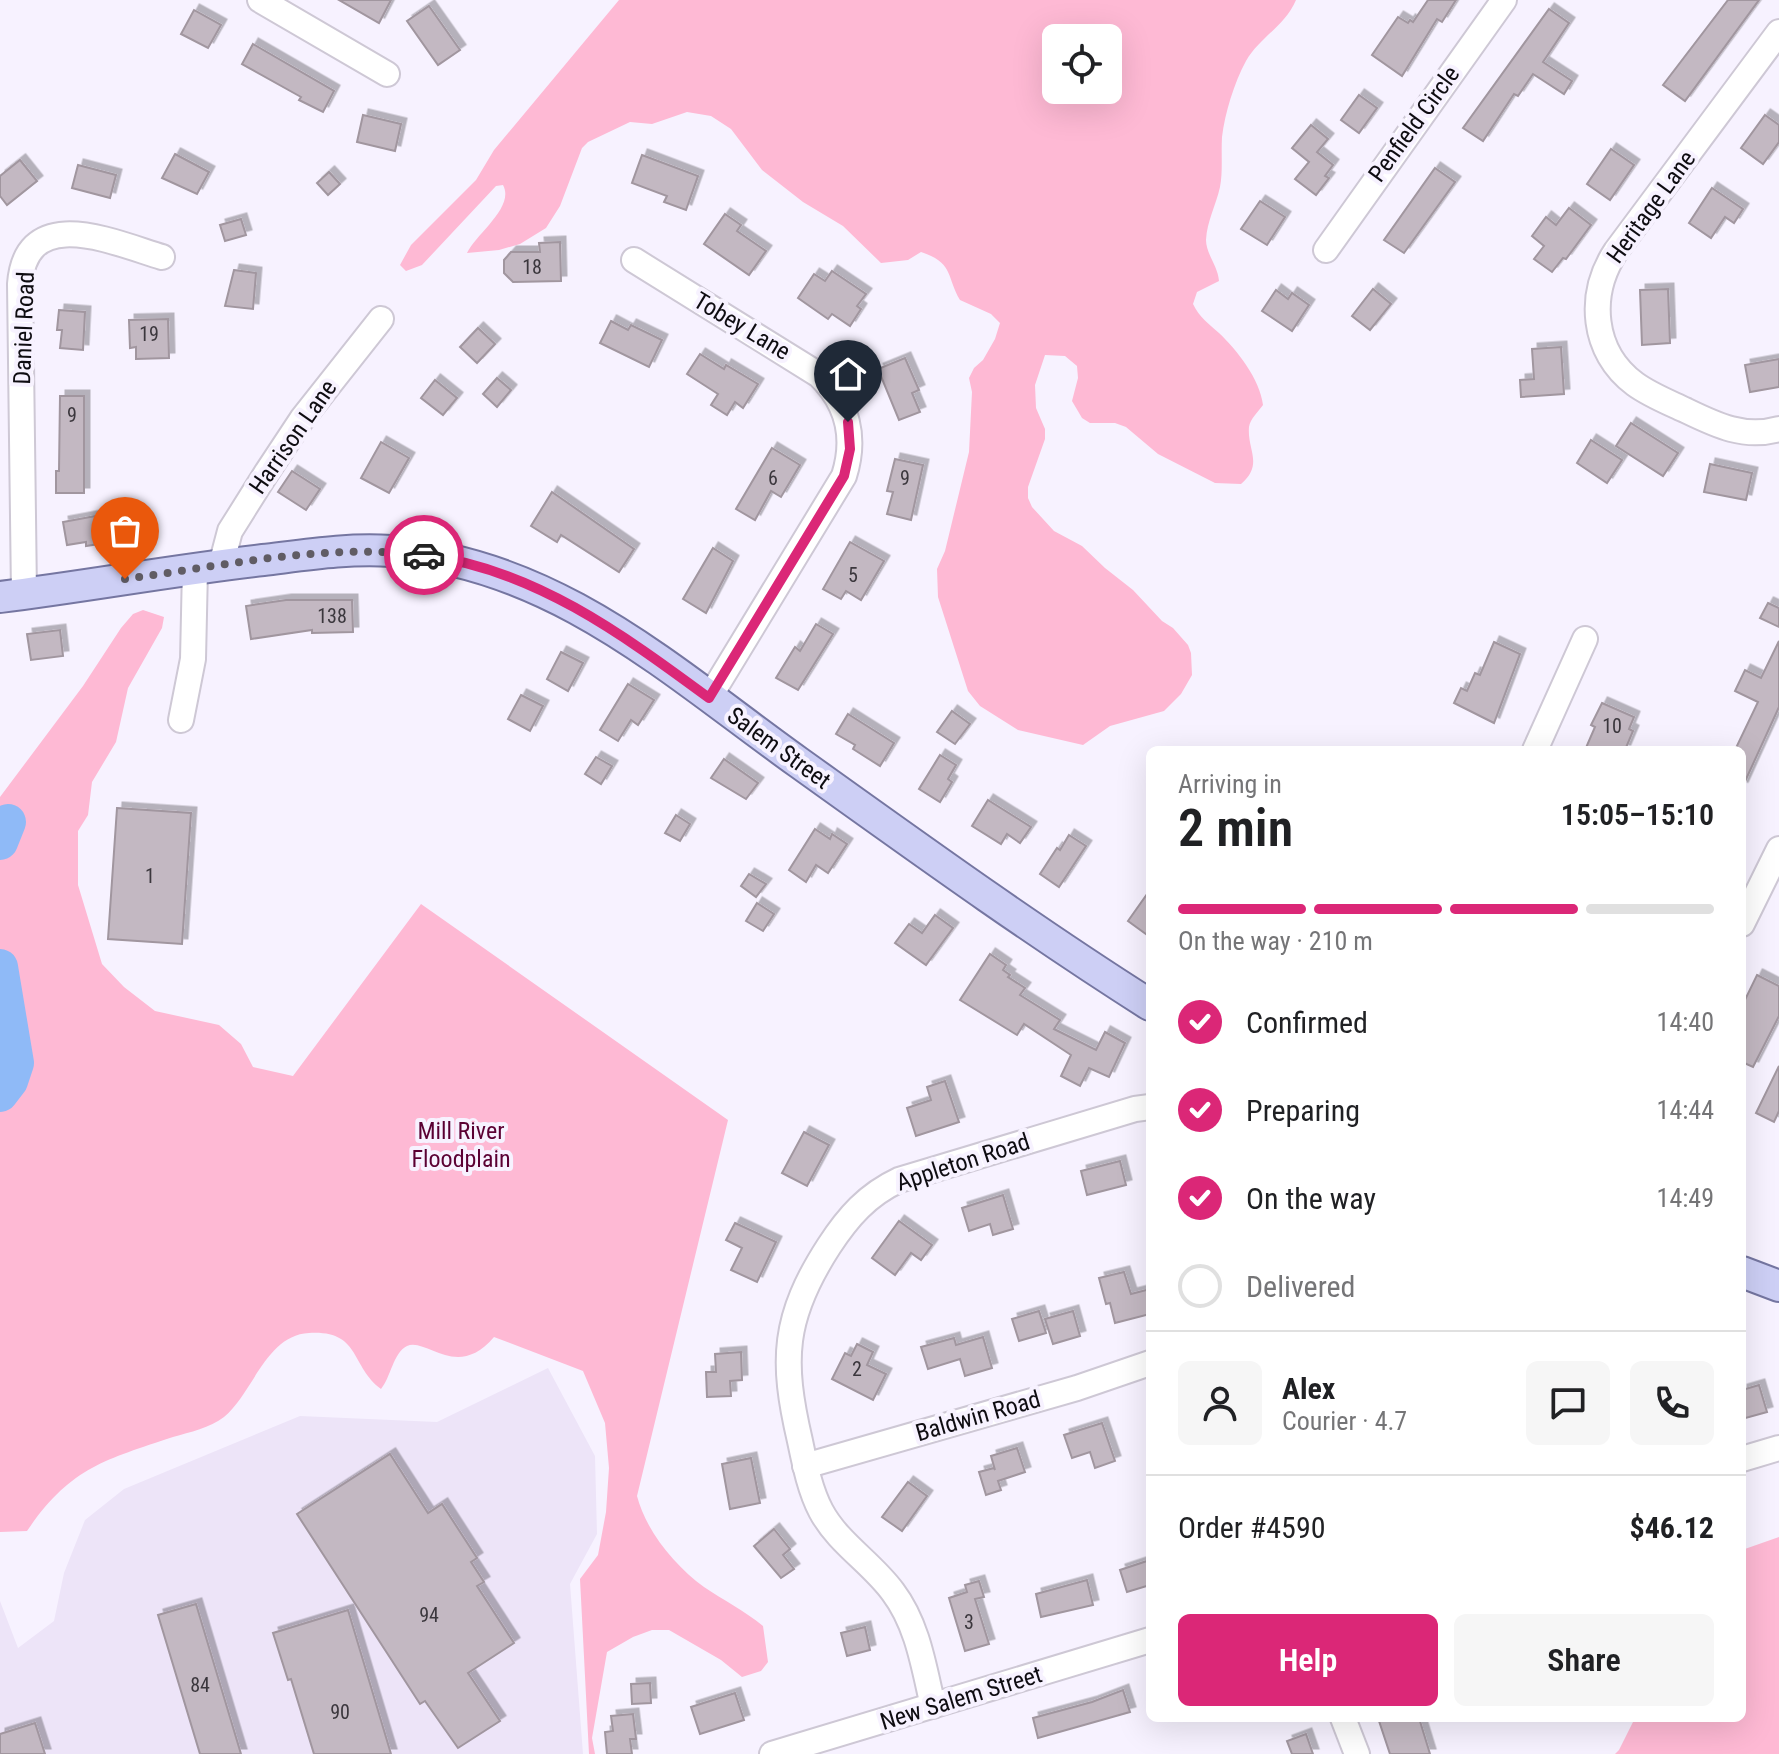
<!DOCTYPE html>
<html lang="en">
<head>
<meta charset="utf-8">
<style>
  body { margin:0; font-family:"Roboto Condensed",sans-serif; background:#f6f6f6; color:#202124; height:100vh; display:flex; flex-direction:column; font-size:30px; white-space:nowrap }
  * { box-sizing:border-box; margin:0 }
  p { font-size:26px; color:#757577 }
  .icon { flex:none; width:44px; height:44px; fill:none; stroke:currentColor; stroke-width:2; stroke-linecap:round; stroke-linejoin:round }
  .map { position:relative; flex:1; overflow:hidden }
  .sheet { position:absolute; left:1146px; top:746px; width:600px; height:976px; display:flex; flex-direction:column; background:#fff; border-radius:12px; box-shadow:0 8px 32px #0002 }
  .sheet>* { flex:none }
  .tools { position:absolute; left:1042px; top:24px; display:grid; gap:16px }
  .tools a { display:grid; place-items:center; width:80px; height:80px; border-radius:12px; background:#fff; box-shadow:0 8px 32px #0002; font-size:40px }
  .pin { position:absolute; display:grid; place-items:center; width:68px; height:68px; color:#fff; margin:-82px -34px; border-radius:50% 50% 50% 0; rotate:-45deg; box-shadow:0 0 8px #0007 }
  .pin .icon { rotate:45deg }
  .courier { position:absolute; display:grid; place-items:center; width:80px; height:80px; margin:-40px; border:6px solid #db2777; border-radius:50%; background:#fff; color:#222; box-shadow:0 2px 10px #0007 }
  .head em { font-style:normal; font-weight:600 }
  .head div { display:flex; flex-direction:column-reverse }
  .head { display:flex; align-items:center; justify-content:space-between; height:136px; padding:0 32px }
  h1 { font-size:52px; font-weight:600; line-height:60px }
  .bar { display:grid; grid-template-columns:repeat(4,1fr); gap:12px 8px; align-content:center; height:96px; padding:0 32px }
  .bar i { height:10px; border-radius:6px; background:#e0e0e0 }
  .bar .selected { background:#db2777 }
  .bar p { grid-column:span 4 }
  .line { display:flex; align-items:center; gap:20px; padding:0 32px; border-top:2px solid #e0e0e0 }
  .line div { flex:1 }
  .round { display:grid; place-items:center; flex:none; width:84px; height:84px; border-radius:12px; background:#f6f6f6 }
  ol { padding:0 32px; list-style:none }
  li { display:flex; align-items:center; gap:24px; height:88px }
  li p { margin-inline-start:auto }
  li .icon { padding:8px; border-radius:50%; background:#db2777; color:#fff; stroke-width:4 }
  li:last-child { color:#757577 }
  li i { width:44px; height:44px; border:4px solid #e0e0e0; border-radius:50% }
  .cta { display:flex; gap:16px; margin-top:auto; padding:16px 32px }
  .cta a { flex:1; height:92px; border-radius:12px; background:#db2777; color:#fff; font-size:32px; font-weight:600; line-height:92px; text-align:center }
  .cta a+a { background:#f6f6f6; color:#202124 }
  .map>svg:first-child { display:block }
</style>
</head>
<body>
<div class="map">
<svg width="1779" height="1754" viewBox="0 0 1779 1754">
  <defs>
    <filter id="shadow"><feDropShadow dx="5.5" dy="-5.5" stdDeviation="0" flood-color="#0004"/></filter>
  </defs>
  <rect width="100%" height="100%" fill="#f7f2ff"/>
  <path fill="#ede4f8" d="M548,1368l47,88 2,78 -27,50 13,170h-583v-153l18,47 36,-27 10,-48 21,-53 39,-31 176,-73 137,6z"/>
  <g fill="#feb9d4" fill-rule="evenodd">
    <path d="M619,0h677c-11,26 -36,37 -50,61 -12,22 -21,52 -24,76 -1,17 1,34 -2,50 -4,18 -13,34 -14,53 0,14 12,26 13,41l-22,11 -4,12c6,13 16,20 26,29 18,17 41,46 44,72 -4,6 -13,14 -14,22 -2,23 15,37 -8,57l-26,-1 -57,-29 -32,-27 -11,-4h-25l-8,-5 -10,-17 6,-23 -1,-12 -12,-10 -20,-1 -10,30 1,23 9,21v10l-17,48v11l4,9 22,24 28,15 23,22 28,22 29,31 11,7 15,17 3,8 1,22 -11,19 -17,17 -54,15 -27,19 -65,-15 -38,-24 -12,-15 -30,-94 -1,-28 8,-18 24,-99 3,-60 -3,-14 5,-10 9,-8 12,-21 5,-16 -9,-9 -31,-14c-14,-24 -6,-37 -39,-48l-13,8 -27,3 -38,-37 -40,-24 -41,-32 -31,-41 -20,-13 -24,-4 -35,12 -22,-2 -42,20 -6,6 -22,58 -14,22 -26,16 -21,6 -32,3c10,-20 48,-46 36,-68l-7,1 -74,79 -16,6 -6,-6 11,-20 65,-65 18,-30zM1056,38h52v52h-52z"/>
    <path d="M143,610l21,7 -2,11 -34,60 -12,54 -24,40 -4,33 -10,16v54l24,79 22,23 31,24 64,14 22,19 12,23 40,9 128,-172 307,216 -91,376c9,35 38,70 67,91 19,13 41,24 59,39l5,36 -7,9 -19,6 -21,-17 -52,-30h-17l-19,7 -26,15 -15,86 3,16h-6l-9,-175 18,-24 8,-43 3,-44 -4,-45 -22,-52 -89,-34c-37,44 -68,0 -87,9 -14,7 -16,31 -26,43 -31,-23 -20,-59 -72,-56 -43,2 -56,60 -85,84 -14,11 -34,15 -51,20 -69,23 -103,31 -146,94l-27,1v-735l83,-111 38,-58 12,-14z"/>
    <path d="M1779,1537v217h-164l4,-4 16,-32h107v-168z"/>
  </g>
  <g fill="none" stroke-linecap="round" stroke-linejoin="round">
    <g stroke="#8fbaf7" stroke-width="36">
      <path d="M0,842l8,-20"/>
      <path d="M0,967l16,96 -6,18 -10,13"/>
    </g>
  </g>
  <g fill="#c3b8c2" stroke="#a1969f" stroke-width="2" filter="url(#shadow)">
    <path d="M339,0h52l-12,23z"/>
    <path d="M1428,0h28l-14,22 -5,-3 -35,57 -30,-21 26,-38 10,6 2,-3 3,2z"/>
    <path d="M1728,0h31l-74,101 -22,-16z"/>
    <path d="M429,6l31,44 -22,15 -31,-44z"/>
    <path d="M1549,9l20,14 -26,39 29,19 -8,13 -31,-20 -15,22 -4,-2 -31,47 -20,-13z"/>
    <path d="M194,10l27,15 -13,23 -27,-14z"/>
    <path d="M253,44l81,47 -11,21 -24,-12 2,-3 -59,-33z"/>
    <path d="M1359,95l18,13 -18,25 -18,-13z"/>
    <path d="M363,115l38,9 -6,27 -38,-9z"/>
    <path d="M1765,115l14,10v17l-16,22 -22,-16z"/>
    <path d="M1311,125l17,14 -11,13 16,13 -8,11 4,2 -13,17 -21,-16 14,-17 -17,-14z"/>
    <path d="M1611,149l23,16 -24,35 -23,-16z"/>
    <path d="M175,154l34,18 -12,22 -35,-16z"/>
    <path d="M642,155l56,21 -12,34 -22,-8 3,-6 -35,-13z"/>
    <path d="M20,160l17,21 -30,24 -7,-9v-20z"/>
    <path d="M78,165l38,10 -6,23 -38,-10z"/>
    <path d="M1435,168l20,14 -51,71 -20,-13z"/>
    <path d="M329,172l11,12 -12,11 -11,-12z"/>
    <path d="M1712,188l31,21 -9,14 -9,-6 -14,21 -22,-15z"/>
    <path d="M1260,201l25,16 -18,28 -26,-16z"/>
    <path d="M1569,208l22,17 -25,34 -3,-1 -11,14 -18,-13 10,-13 -12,-10 14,-19 10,8z"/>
    <path d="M725,214l16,11 -4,6 29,20 -17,24 -45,-31z"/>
    <path d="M241,219l5,16 -21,6 -5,-16z"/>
    <path d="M560,242l1,39 -48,1 -9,-9v-13l7,-8h29l-1,-9z"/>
    <path d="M234,270l22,3 -3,36 -28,-3z"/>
    <path d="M832,271l34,23 -9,12 4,3 -11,17 -18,-12 -4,5 -30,-21 16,-24 11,7z"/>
    <path d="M1373,289l18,15 -21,26 -18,-14z"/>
    <path d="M1668,289l2,54 -28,2 -2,-55z"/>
    <path d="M1276,290l12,9 4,-6 17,12 -17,26 -30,-20z"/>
    <path d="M59,310l26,2 -2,38 -23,-2 2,-18h-5z"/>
    <path d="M168,319l1,39 -33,1v-12l-6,1 -1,-28z"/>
    <path d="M611,321l17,9 3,-5 31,15 -13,27 -49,-24z"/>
    <path d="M478,328l17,16 -18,19 -17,-16z"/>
    <path d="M1561,347l3,47 -43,3 -1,-17 14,-1 -2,-30z"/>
    <path d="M700,354l24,15 2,-4 32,19 -15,24 -8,-6 -8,13 -16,-10 7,-11 -31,-20z"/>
    <path d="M905,358l14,32 -7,3 8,19 -21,8 -21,-51z"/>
    <path d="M1779,359v28l-29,5 -5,-27z"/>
    <path d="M497,378l14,12 -14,17 -14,-13z"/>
    <path d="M435,380l22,18 -14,17 -22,-17z"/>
    <path d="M60,396h24v97h-28v-22h3z"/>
    <path d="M1631,423l47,30 -15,23 -47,-30z"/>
    <path d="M1591,440l31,20 -15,23 -30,-20z"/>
    <path d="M381,442l28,16 -20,35 -28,-15z"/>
    <path d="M772,448l28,17 -19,32 -10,-6 -16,29 -19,-11z"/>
    <path d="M895,459l28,6 -12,55 -24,-6 6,-22 -6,-1z"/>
    <path d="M1710,464l42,9 -6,27 -42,-8z"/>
    <path d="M292,471l28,18 -14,21 -28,-18z"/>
    <path d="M552,492l82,57 -15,23 -58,-37 -4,7 -26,-16z"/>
    <path d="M101,515l5,28 -20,3v-4l-19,3 -4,-23z"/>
    <path d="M850,542l34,19 -23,39 -15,-9 -5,8 -18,-10z"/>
    <path d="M713,548l20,13 -27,52 -23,-14z"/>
    <path d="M286,600h66l1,32 -41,1v-3l-61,9 -5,-33z"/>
    <path d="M1768,603l11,5v19l-19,-9z"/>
    <path d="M816,624l17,10 -35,56 -22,-12 19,-31 5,4z"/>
    <path d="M60,630l3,26 -32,4 -4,-26z"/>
    <path d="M1779,641v66l-37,81v-38h-7l23,-48 -23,-11 10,-21 16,8z"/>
    <path d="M1494,642l26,12 -26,69 -40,-20 7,-15 6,3 8,-18 5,2z"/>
    <path d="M561,652l22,11 -15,28 -21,-12z"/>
    <path d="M628,684l26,16 -16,25 -7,-5 -13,21 -18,-11z"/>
    <path d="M521,695l22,11 -13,25 -22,-12z"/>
    <path d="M1602,703l32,14 -5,12 4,2 -8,19h-40l10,-23 -4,-2z"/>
    <path d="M952,711l18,13 -15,20 -18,-12z"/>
    <path d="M848,714l46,29 -14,23 -27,-17 2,-4 -19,-11z"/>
    <path d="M940,755l16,10 -8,14 4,3 -12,20 -21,-13z"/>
    <path d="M596,757l16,9 -11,18 -16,-10z"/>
    <path d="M724,759l34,24 -12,16 -35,-21z"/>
    <path d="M988,800l43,27 -11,16 -13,-9 -6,10 -29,-18z"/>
    <path d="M117,808l74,5 -9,131 -74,-5z"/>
    <path d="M676,815l14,9 -10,17 -15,-8z"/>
    <path d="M815,829l15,10 2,-5 15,10 -19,29 -12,-8 -10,17 -17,-12z"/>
    <path d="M1069,835l17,11 -27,41 -19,-13 17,-26 3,2z"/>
    <path d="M749,874l17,10 -10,13 -15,-11z"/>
    <path d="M1150,890v47l-22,-16z"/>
    <path d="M757,903l17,11 -11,17 -17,-10z"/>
    <path d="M935,915l18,13 -27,37 -31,-22 14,-19 13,9z"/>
    <path d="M990,954l16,11 -3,5 7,5 -2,2 17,11 -5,7 40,25 -6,9 42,21 9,-18 20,11 -16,34 -20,-9 -9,18 -19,-10 10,-21 -47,-31 -7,11 -57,-35z"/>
    <path d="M1757,975l22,11v30l-26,51 -11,-5v-56z"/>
    <path d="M1779,1066v45l-5,11 -18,-9z"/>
    <path d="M945,1081l14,41 -43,14 -9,-28 24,-8 -4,-13z"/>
    <path d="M804,1132l25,13 -22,41 -25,-13z"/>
    <path d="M1120,1161l6,24 -39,10 -6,-24z"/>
    <path d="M1003,1195l10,34 -20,6 -3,-11 -21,7 -7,-23z"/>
    <path d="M899,1221l33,24 -11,15 -10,-7 -16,22 -23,-17z"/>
    <path d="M735,1223l41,19 -19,40 -26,-12 11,-22 -16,-8z"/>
    <path d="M1124,1272l7,22 19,-5v25l-35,9 -5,-20 -4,1 -7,-26z"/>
    <path d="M1039,1311l7,22 -27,8 -7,-22z"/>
    <path d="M1073,1311l7,25 -27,8 -8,-25z"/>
    <path d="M983,1337l9,31 -27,8 -5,-17 -32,10 -7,-22 33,-9 2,7z"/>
    <path d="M857,1344l16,8 -6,13 19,9 -13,26 -41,-21 13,-26 6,3z"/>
    <path d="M741,1352l1,28 -12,1 1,15 -24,1 -1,-25h10l-1,-18z"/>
    <path d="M1759,1385l8,27 -25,7v-29z"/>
    <path d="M1102,1423l13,38 -20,7 -5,-16 -18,6 -8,-23z"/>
    <path d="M1017,1448l8,24 -27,9 3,9 -15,5 -7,-23 15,-4 1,2 -4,-14z"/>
    <path d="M390,1454l38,59 14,-9 35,54 -6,4 13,20 -7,4 37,57 -46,30 32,48 -42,27 -33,-47 -5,3 -123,-190z"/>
    <path d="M751,1458l9,45 -30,6 -8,-45z"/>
    <path d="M908,1482l19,14 -25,35 -20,-14z"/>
    <path d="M774,1529l16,20 -7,6 11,14 -13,9 -27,-32z"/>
    <path d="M1150,1560v25l-23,7 -7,-22z"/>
    <path d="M1087,1580l6,25 -52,12 -5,-23z"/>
    <path d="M979,1581l5,16 -9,2 14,45 -24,7 -16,-53 18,-6 -2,-7z"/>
    <path d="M196,1604l45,150h-41l-42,-139z"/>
    <path d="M348,1610l43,144h-77l-23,-75 -3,1 -15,-47z"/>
    <path d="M865,1627l5,23 -23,6 -6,-23z"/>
    <path d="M650,1683l1,20 -19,1 -1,-20z"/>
    <path d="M1123,1690l7,22 -92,26 -5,-20 59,-16z"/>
    <path d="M735,1693l9,27 -44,14 -9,-27z"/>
    <path d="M633,1714l3,25h-6l2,15h-25l-2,-22 8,-1 -2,-15z"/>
    <path d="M1378,1718h41l11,36h-40z"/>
    <path d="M35,1723l10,31h-45v-20z"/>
    <path d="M1306,1734l7,20h-21l-5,-13z"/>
  </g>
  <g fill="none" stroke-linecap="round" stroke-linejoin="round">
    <defs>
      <g id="minor">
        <path d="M260,0l127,74"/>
        <path d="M1779,32l-163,219c-29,44 -24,101 19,133 15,11 33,18 50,26 31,15 59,29 94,19"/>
        <path d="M1326,250l178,-250"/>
        <path d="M634,260l185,115c29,28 37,63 25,101l-135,222"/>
        <path d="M221,565l9,-34 37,-59 35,-53 79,-100"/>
        <path d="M24,594l-4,-310c6,-82 95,-41 142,-27"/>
        <path d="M181,720l12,-61 2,-90"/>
        <path d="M1535,750l50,-111"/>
        <path d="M1742,924l37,-75"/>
        <path d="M1742,1459l37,-11"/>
        <path d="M805,1466l272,-78 73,-25"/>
        <path d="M933,1706c-9,-38 -15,-81 -40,-114 -21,-29 -55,-49 -72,-81 -11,-21 -16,-46 -21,-70 -19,-81 -17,-124 29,-195 19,-29 38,-51 70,-66l236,-71 15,-2"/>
        <path d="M1343,1718l14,36"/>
        <path d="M772,1754l378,-114"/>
      </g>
      <g id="major">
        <path d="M0,597c88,-11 175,-27 263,-37 42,-5 85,-12 128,-9 164,12 281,121 407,211 116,83 232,167 352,243"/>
        <path d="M1742,1272l37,14"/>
      </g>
    </defs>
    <use href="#minor" stroke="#cec8d5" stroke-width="28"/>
    <use href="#major" stroke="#7576a1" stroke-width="34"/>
    <use href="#minor" stroke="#fff" stroke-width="24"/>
    <use href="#major" stroke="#cdcff5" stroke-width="30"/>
  </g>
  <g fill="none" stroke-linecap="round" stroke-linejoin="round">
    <path stroke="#605c64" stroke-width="8" stroke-dasharray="0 14.4" d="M125,579c98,-13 199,-36 299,-24"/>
    <path stroke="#db2777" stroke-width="10" d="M424,555c110,14 198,79 285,143l135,-222 6,-27 -2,-27"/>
  </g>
  <g text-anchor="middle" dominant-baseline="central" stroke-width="8" stroke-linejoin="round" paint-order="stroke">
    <g font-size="20" fill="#3b373d">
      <text x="532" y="267">18</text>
      <text x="149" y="334">19</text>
      <text x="72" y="415">9</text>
      <text x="773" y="478">6</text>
      <text x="905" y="478">9</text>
      <text x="853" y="575">5</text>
      <text x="332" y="616">138</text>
      <text x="1612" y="726">10</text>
      <text x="150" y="876">1</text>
      <text x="857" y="1369">2</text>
      <text x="429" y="1615">94</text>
      <text x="969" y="1622">3</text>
      <text x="200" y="1685">84</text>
      <text x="340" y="1712">90</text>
    </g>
    <g font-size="24" fill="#0e0c11" stroke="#f7f2ff">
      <text transform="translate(1414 124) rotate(-54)">Penfield Circle</text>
      <text transform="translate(1651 207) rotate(-54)">Heritage Lane</text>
      <text transform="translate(742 326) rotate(31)">Tobey Lane</text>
      <text transform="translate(24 328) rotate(-88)">Daniel Road</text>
      <text transform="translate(293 437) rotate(-55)">Harrison Lane</text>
      <text transform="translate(779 748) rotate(36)">Salem Street</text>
      <text transform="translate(963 1162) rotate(-18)">Appleton Road</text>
      <text transform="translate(978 1416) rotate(-16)">Baldwin Road</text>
      <text transform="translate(961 1698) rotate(-17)">New Salem Street</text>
    </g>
    <g font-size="24" fill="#5b0033" stroke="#f7f2ff">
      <text x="461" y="1131">Mill River<tspan x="461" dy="28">Floodplain</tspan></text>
    </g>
  </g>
</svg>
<div class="tools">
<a><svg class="icon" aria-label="locate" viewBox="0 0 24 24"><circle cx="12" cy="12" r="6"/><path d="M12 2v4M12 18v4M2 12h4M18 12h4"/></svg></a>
</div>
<div class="pin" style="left:125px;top:579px;background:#ea580c"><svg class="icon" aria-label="bag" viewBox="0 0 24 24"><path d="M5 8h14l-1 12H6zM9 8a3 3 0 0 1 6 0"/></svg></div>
<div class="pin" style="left:848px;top:422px;background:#1f2937"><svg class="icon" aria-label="home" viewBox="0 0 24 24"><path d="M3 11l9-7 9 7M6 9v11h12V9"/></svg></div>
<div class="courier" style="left:424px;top:555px"><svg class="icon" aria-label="car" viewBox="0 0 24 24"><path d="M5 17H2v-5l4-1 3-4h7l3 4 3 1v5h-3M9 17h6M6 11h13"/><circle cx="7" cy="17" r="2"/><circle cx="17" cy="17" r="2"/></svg></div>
<section class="sheet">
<div class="head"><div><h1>2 min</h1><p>Arriving in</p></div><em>15:05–15:10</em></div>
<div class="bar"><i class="selected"></i><i class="selected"></i><i class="selected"></i><i></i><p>On the way · 210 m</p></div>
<ol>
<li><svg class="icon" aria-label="check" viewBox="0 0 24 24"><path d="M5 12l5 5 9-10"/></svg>Confirmed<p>14:40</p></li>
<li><svg class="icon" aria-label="check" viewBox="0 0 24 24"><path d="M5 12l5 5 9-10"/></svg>Preparing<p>14:44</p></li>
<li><svg class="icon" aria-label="check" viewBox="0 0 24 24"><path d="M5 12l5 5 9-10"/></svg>On the way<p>14:49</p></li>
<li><i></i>Delivered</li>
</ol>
<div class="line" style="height:144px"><a class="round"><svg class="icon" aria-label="person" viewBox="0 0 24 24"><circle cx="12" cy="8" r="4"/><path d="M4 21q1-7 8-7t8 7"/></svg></a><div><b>Alex</b><p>Courier · 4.7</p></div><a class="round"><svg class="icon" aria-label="chat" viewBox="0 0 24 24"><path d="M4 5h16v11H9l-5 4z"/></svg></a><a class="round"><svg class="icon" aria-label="phone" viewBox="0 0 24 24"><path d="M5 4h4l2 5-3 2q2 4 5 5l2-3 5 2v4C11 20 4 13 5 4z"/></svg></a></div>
<div class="line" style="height:104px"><div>Order #4590</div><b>$46.12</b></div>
<div class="cta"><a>Help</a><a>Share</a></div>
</section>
</div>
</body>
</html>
